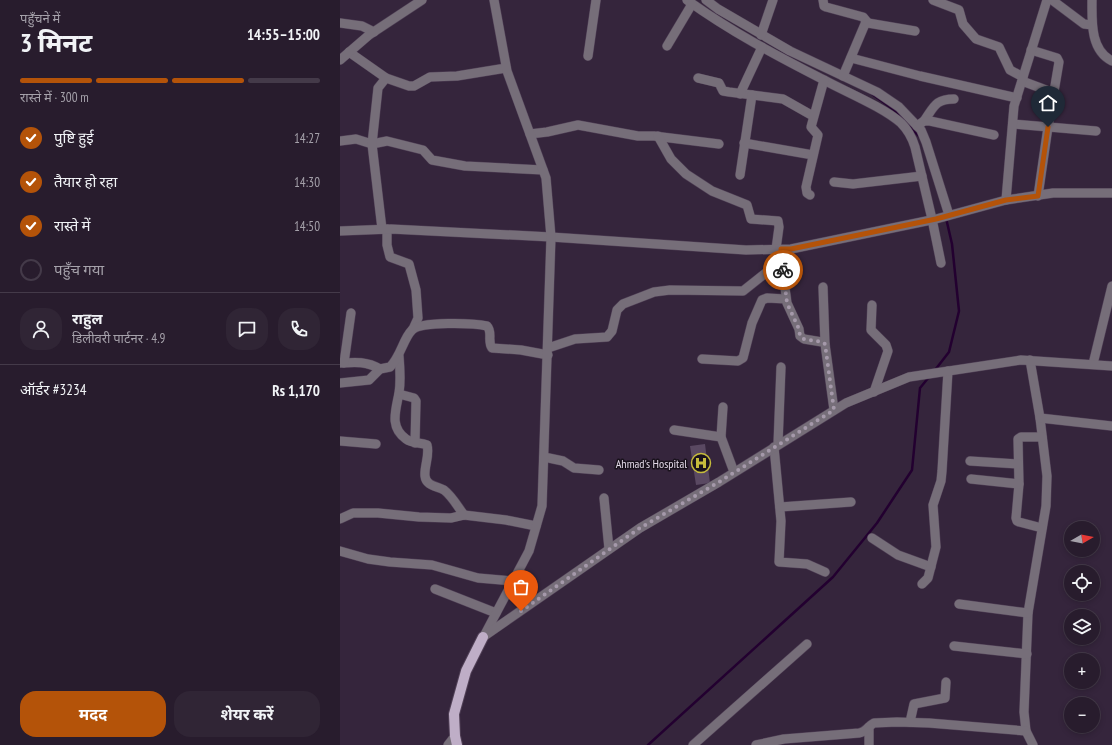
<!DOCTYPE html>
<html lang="hi">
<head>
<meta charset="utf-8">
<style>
  body { margin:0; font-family:"PT Sans Narrow","Noto Sans Devanagari",sans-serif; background:#302535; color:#f1f3f6; height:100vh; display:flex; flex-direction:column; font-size:15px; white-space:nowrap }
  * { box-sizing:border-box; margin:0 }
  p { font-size:13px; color:#a5a1aa }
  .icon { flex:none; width:22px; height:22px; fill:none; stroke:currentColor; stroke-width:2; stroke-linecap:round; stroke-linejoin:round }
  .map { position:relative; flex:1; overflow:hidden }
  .sheet { display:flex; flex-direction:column; background:#281c2d; width:340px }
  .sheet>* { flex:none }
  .needle { width:26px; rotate:81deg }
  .buttons { position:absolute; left:724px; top:521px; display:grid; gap:8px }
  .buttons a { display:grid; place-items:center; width:36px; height:36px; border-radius:50%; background:#281c2d; box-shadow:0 2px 6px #0003,0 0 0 1px #443a49; font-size:20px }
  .pin { position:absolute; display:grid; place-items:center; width:34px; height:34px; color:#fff; margin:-41px -17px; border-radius:50% 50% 50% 0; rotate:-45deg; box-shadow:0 0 4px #0007 }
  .pin .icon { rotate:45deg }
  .courier { position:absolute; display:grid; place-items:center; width:40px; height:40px; margin:-20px; border:3px solid #b45309; border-radius:50%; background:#fff; color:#222; box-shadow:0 1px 5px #0007 }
  .head em { font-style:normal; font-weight:700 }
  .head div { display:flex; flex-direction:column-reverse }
  .head { display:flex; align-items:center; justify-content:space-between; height:68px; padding:0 20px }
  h1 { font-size:26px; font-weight:700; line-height:30px }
  .bar { display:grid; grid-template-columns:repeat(4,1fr); gap:6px 4px; align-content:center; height:48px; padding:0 20px }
  .bar i { height:5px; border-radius:3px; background:#443a49 }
  .bar .current { background:#b45309 }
  .bar p { grid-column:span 4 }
  .line { display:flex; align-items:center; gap:10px; padding:0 20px; border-top:1px solid #443a49 }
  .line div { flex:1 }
  .round { display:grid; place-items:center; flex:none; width:42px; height:42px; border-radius:16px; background:#302535 }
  ol { padding:0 20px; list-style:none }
  li { display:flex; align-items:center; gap:12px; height:44px }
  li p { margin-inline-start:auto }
  li .icon { padding:4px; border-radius:50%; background:#b45309; color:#fff; stroke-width:4 }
  li:last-child { color:#a5a1aa }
  li i { width:22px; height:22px; border:2px solid #443a49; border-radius:50% }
  .action { display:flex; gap:8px; margin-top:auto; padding:8px 20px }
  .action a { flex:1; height:46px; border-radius:16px; background:#b45309; color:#fff; font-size:16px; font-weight:700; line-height:46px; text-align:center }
  .action a+a { background:#302535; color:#f1f3f6 }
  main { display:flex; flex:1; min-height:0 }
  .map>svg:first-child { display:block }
</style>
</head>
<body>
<main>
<section class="sheet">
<div class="head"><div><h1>3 मिनट</h1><p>पहुँचने में</p></div><em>14:55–15:00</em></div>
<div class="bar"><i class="current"></i><i class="current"></i><i class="current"></i><i></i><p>रास्ते में · 300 m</p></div>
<ol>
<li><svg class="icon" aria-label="check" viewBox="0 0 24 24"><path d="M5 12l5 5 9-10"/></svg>पुष्टि हुई<p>14:27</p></li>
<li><svg class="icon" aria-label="check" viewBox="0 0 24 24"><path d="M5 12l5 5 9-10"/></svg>तैयार हो रहा<p>14:30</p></li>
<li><svg class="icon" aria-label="check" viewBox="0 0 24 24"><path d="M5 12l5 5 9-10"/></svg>रास्ते में<p>14:50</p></li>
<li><i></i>पहुँच गया</li>
</ol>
<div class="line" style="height:72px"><a class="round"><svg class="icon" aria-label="person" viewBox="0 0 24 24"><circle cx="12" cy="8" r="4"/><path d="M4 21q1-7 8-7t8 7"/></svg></a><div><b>राहुल</b><p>डिलीवरी पार्टनर · 4.9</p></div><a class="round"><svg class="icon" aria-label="chat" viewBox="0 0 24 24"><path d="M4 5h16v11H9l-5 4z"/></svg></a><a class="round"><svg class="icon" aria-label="phone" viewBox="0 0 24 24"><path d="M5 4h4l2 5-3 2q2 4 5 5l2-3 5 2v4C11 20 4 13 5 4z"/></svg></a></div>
<div class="line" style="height:52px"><div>ऑर्डर #3234</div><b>Rs 1,170</b></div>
<div class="action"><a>मदद</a><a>शेयर करें</a></div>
</section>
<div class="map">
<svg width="772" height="745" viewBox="0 0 772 745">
  <rect width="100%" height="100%" fill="#35253c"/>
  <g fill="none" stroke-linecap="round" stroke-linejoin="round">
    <g stroke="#230030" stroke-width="2.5">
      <path d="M532,94l25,18 8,9"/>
      <path d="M568,125l12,12"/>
      <path d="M595,370l14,-18 10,-41 -7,-67 -6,-26"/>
      <path d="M308,745l185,-168 44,-54 35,-53 8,-82 9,-11"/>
    </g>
  </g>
  <path fill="#5a4962" d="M365,444l5,39 -14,2 -6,-39z"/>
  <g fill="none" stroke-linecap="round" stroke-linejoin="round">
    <defs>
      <g id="minor">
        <path d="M347,0c43,31 90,56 137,80 22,12 59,27 77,43 7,7 11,14 14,24l17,72 9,44"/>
        <path d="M366,0l12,9 72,42 87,41 22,15 22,23 5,12 23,73"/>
        <path d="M483,0l1,6 2,1 37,10 5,6"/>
        <path d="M593,0l26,10 4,14 13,15 23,8 11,23 13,7"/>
        <path d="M712,0l32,24 8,1"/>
        <path d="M752,0c0,21 -2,50 20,61"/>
        <path d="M0,23l22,3 12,6"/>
        <path d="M421,35l12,-35"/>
        <path d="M327,46l25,-42"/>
        <path d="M691,50l26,8 2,4 -11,65 -10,69"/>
        <path d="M9,52l37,26 23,8h5l16,-9 27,-1 49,-8"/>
        <path d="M248,56l8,-56"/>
        <path d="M511,58l69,18 97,22"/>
        <path d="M0,60l29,-25 53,-35"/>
        <path d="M503,76l22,-52 3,-1 47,8"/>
        <path d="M358,78l21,5 4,8 6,1 54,7 30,17"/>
        <path d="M682,81l32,12"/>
        <path d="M400,94l22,-47"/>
        <path d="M584,121c10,-14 11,-22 30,-22"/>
        <path d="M673,124l83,7"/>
        <path d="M577,126l7,-5h6l64,14"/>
        <path d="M190,134l17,-2 31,-7 60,11h16l65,8"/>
        <path d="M318,136l13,23 15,15 26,17 35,14 4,14 27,2 1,6 -3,22"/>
        <path d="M0,141l16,-2 16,5 15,-3 36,9 9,10 33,6 78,4"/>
        <path d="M404,143l69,12"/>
        <path d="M400,175l12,-80"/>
        <path d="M494,182l19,2 69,-8"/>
        <path d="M470,195l-3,-2 -1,-6 12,-52 -7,-8 13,-47"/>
        <path d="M666,200l8,-94 33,-106"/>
        <path d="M42,229l-10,-85 6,-56 8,-10"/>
        <path d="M47,229v16l3,12 19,7 7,26 2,28 -5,11"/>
        <path d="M0,231l51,-2 160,8 195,13 45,-1 145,-30 70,-19 47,-7h59"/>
        <path d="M441,257l6,46 12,26 1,7 4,3 18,3 3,2 9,66"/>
        <path d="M483,287l2,57"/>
        <path d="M532,305l-1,25 15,15 2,6 -14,41"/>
        <path d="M208,348l27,-9 32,-2 5,-6 5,-21 6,-6 31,-12 16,-2 73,1 39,-31"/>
        <path d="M59,356c1,12 2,25 0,37 -3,17 -10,34 7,46 7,5 14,3 21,6 3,10 -3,21 -2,31 1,10 12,10 19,14 8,6 14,17 20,25"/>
        <path d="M362,359l36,2 5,-3 9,-35 10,-23 5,-2 19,1"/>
        <path d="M690,360l10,58 7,58 -1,30 -18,107 -4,99 2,19 7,14"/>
        <path d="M0,363c15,-1 27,-2 40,6"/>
        <path d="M4,363l7,-50"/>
        <path d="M753,364l19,-78"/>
        <path d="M0,383l29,-3 11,-11 10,-2c11,-11 13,-28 22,-37 9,-9 62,-7 75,-4 6,6 0,15 5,22l29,2 27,5"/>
        <path d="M59,394l15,4 2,3 -1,42"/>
        <path d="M383,407l-2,30 13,35"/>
        <path d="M700,418l72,8"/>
        <path d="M334,430l47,7"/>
        <path d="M702,437h-21l-3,2 1,45 -3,34 1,3 2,1 23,6"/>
        <path d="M0,441l36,3"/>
        <path d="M438,444l3,-77"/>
        <path d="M434,447l7,74 -2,41 28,2 18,8"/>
        <path d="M204,457l19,4 11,7 25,2"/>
        <path d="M630,461l48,3"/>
        <path d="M631,479l48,5"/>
        <path d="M264,498l5,51"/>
        <path d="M440,507l71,-5"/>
        <path d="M0,519l13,-6h25l41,4 32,1 13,-3 42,5 30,6"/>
        <path d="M532,538l26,17 33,12"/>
        <path d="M0,551l28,8 22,3 42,3 46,13 35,3"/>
        <path d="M582,584l6,-6 8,-31 -3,-42 8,-24 1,-10 6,-100"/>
        <path d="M95,589l61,24"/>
        <path d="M619,604l69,9"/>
        <path d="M144,636l45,-85 13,-45 9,-269 -5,-59 -39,-107 -13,-71"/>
        <path d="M143,637l157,-109 79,-46 127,-79 63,-26 112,-17 91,6"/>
        <path d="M614,646l73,8"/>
        <path d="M570,722l4,-18 31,-6 1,-16"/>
        <path d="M529,727v18"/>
        <path d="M108,745l7,-9"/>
        <path d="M353,745l114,-101"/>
        <path d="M416,745l28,-6 75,-6c7,-1 9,-7 15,-10l23,-1 32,1 97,8"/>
      </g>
      <path id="major" d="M117,745l-2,-9 -1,-22 12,-43 17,-34"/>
    </defs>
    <use href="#minor" stroke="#514157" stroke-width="10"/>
    <use href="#major" stroke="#514157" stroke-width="12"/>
    <use href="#minor" stroke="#766e79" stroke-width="9"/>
    <use href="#major" stroke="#bfaec7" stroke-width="10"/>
  </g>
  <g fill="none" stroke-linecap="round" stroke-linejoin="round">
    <path stroke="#a599aa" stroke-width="4" stroke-dasharray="0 7.2" d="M181,611l119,-83 79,-46 115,-72 -9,-66 -3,-2 -18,-3 -4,-3 -1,-7 -12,-26 -4,-33"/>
    <path stroke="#b45309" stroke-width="5" d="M443,270l-2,-21h10l145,-30 70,-19 32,-4 10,-69"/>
  </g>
  <defs>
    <symbol id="hospital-ring" viewBox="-11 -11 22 22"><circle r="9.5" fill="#19121c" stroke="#c6bc3c" stroke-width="1.5"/><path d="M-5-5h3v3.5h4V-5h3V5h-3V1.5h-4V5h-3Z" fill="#c6bc3c"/></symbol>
  </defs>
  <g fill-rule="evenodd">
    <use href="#hospital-ring" x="350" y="452" width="22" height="22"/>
  </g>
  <g text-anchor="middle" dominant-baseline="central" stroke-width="3" stroke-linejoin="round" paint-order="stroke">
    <g font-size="12" fill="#e1d7e6" stroke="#19121c" text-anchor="end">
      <text x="347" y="463">Ahmad's Hospital</text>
    </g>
  </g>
</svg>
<div class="buttons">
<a><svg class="needle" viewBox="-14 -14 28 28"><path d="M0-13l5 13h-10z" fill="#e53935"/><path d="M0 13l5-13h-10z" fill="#a5a1aa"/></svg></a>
<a><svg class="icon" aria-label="locate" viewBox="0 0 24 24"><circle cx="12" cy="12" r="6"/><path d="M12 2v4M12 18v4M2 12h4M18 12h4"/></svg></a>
<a><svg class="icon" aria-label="layers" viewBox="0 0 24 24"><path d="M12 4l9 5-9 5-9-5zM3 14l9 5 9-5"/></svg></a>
<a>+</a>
<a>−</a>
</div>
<div class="pin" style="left:181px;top:611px;background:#ea580c"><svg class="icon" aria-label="bag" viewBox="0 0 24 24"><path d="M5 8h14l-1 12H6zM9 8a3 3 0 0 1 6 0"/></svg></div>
<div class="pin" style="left:708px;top:127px;background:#1f2937"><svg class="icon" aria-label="home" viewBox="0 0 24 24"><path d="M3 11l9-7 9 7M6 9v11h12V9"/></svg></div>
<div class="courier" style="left:443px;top:270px"><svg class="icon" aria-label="bike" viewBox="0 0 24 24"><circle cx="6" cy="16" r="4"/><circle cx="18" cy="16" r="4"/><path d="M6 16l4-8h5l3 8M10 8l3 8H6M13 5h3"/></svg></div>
</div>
</main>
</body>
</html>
